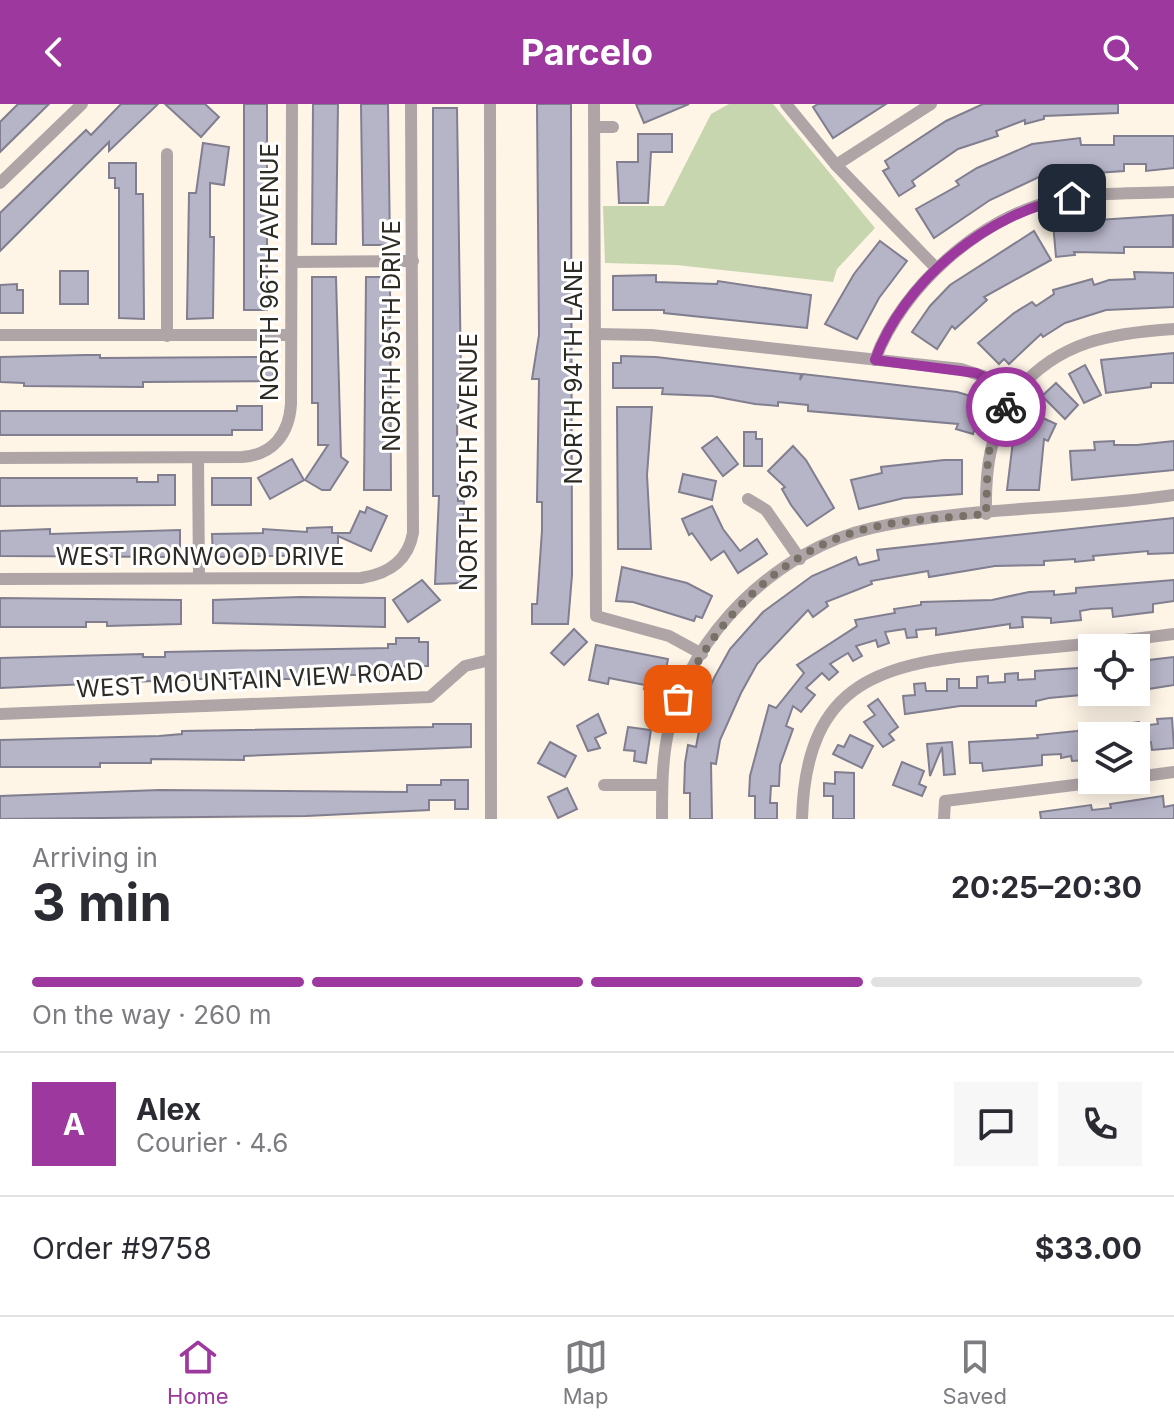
<!DOCTYPE html>
<html lang="en">
<head>
<meta charset="utf-8">
<style>
  body { margin:0; font-family:Inter,sans-serif; background:#f7f7f7; color:#2b2b33; height:100vh; display:flex; flex-direction:column; font-size:30px; white-space:nowrap }
  * { box-sizing:border-box; margin:0 }
  p { font-size:26px; color:#7c7c81 }
  .icon { flex:none; width:44px; height:44px; fill:none; stroke:currentColor; stroke-width:2; stroke-linecap:round; stroke-linejoin:round }
  .map { position:relative; height:715px; overflow:hidden }
  .side { display:flex; flex-direction:column; background:#fff; flex:1 }
  .side>* { flex:none }
  .controls { position:absolute; left:1078px; top:530px; display:grid; gap:16px }
  .controls a { display:grid; place-items:center; width:72px; height:72px; border-radius:0px; background:#fff; box-shadow:0 4px 20px #0003; font-size:40px }
  .pin { position:absolute; display:grid; place-items:center; width:68px; height:68px; color:#fff; margin:-34px; border-radius:16px; box-shadow:0 4px 12px #0006 }
  .courier { position:absolute; display:grid; place-items:center; width:80px; height:80px; margin:-40px; border:6px solid #9c389e; border-radius:50%; background:#fff; color:#222; box-shadow:0 2px 10px #0007 }
  .head em { font-style:normal; font-weight:700 }
  .head div { display:flex; flex-direction:column-reverse }
  .head { display:flex; align-items:center; justify-content:space-between; height:136px; padding:0 32px }
  h1 { font-size:52px; font-weight:700; line-height:60px }
  .bar { display:grid; grid-template-columns:repeat(4,1fr); gap:12px 8px; align-content:center; height:96px; padding:0 32px }
  .bar i { height:10px; border-radius:6px; background:#e1e1e2 }
  .bar .current { background:#9c389e }
  .bar p { grid-column:span 4 }
  .line { display:flex; align-items:center; gap:20px; padding:0 32px; border-top:2px solid #e1e1e2 }
  .line div { flex:1 }
  .round { display:grid; place-items:center; flex:none; width:84px; height:84px; border-radius:0px; background:#f7f7f7 }
  header { display:flex; justify-content:space-between; align-items:center; height:104px; padding:0 32px; background:#9c389e; color:#fff; font-size:36px; font-weight:700 }
  .tabs { display:flex; justify-content:space-around; align-items:center; height:112px; border-top:2px solid #e1e1e2; background:#fff; font-size:22px; color:#7c7c81 }
  .tabs a { display:grid; justify-items:center; gap:4px }
  .tabs .current { color:#9c389e }
  .map>svg:first-child { display:block }
</style>
</head>
<body>
<header><svg class="icon" aria-label="back" viewBox="0 0 24 24"><path d="M15 5l-7 7 7 7"/></svg>Parcelo<svg class="icon" aria-label="search" viewBox="0 0 24 24"><circle cx="10" cy="10" r="6"/><path d="M15 15l6 6"/></svg></header>
<div class="map">
<svg width="1174" height="715" viewBox="0 0 1174 715">
  <rect width="100%" height="100%" fill="#fef5e7"/>
  <path fill="#c8d6af" d="M729,0h44l102,124 -38,41 -4,13 -157,-17 -71,-2 -2,-57h61l47,-92z"/>
  <g fill="#b6b4c7" stroke="#807e8f" stroke-width="2">
    <path d="M18,0h31l-49,48v-30z"/>
    <path d="M121,0h37l-49,47v-9l-109,109v-38l86,-83 5,5z"/>
    <path d="M165,0h40l14,13 -18,20z"/>
    <rect x="244" y="0" width="23" height="206"/>
    <path d="M313,0h25l-2,140h-24z"/>
    <path d="M361,0h27l2,141h-27z"/>
    <path d="M537,0h34l1,471 -4,49h-36v-20h5l5,-74v-28h-5l2,-123h-7l7,-44z"/>
    <path d="M636,0h53l-45,19z"/>
    <path d="M818,0h68l-53,34 -20,-31z"/>
    <path d="M983,0h135v9l-74,3v3l-19,5v-4l-29,11 2,5 -40,13 -46,32 3,5 -16,10 -16,-25 6,-3 -4,-7 61,-40z"/>
    <path d="M433,4h24l4,270 -4,43 1,80h6l-3,82 -26,1 4,-88h-6z"/>
    <path d="M638,30h34v18h-21l-3,51h-29l-2,-41h21z"/>
    <path d="M1114,32h60v32l-28,3v-7h-22v7l-85,6 -49,23 -56,38 -18,-29 43,-24 -3,-4 21,-13 55,-24 48,-6 1,7h33z"/>
    <path d="M203,39l26,4 -5,38 -14,-2v54h4l-1,81 -26,1 2,-126h7z"/>
    <path d="M109,59h27v31h7l1,125 -25,-1v-130h-4v-10h-6z"/>
    <path d="M1173,111v32h-49v6l-50,-1 1,3 -19,2 -3,-34z"/>
    <path d="M1034,127l17,29 -67,37 3,3 -32,29 -3,-3 -15,23 -25,-17 18,-26 20,-21z"/>
    <path d="M880,137l27,20 -28,37 -22,41 -32,-15 29,-50z"/>
    <rect x="60" y="167" width="28" height="33"/>
    <path d="M1134,168l40,1v34l-68,3 -41,13 -22,14 -2,-3 -32,30 -5,-5 -5,5 -21,-21 36,-30 18,-11 4,4 18,-12 -1,-4 39,-11 2,6 15,-5 26,-1z"/>
    <path d="M656,171v7l61,2 1,-3 93,14 -4,33 -143,-15v-3h-51v-34z"/>
    <path d="M312,173h24l5,180 7,5 -18,28h-8l-17,-10 23,-35h-10v-42h-6z"/>
    <path d="M366,173h24l1,213h-27z"/>
    <path d="M17,180v6h6v23h-23v-28z"/>
    <path d="M1174,249v30h-23v4l-45,6 -5,-33z"/>
    <path d="M85,251h15v3l173,-1v24l-130,1v5l-119,-1v-3l-24,-1v-25z"/>
    <path d="M621,252l35,1 145,17 -1,6 3,-6 154,18 27,8 -11,34 -17,-5 2,-5 -150,-13v-6l-30,-3v4l-23,-2 -43,-8 -50,-2 1,-6h-50v-25h8z"/>
    <path d="M1085,261l16,30 -17,8 -15,-29z"/>
    <path d="M1056,279l22,22 -13,14 -23,-23z"/>
    <path d="M237,302h25v24h-30v5h-232v-24h237z"/>
    <path d="M617,303h35l-5,68 4,74h-33z"/>
    <path d="M1028,307l28,13 -8,17 -4,-2 -5,51h-32l6,-49z"/>
    <path d="M744,328h12v7h6v27h-18z"/>
    <path d="M717,333l21,27 -15,12 -21,-28z"/>
    <path d="M1114,337v4h23l37,-4v29l-102,10 -2,-29 25,-1 -1,-8z"/>
    <path d="M793,342l13,14 28,48 -27,18 -16,-21 -9,-16 3,-2 -17,-16z"/>
    <path d="M292,355l12,21 -34,19 -12,-21z"/>
    <path d="M944,356h18v34l-58,4 -45,11 -8,-29 31,-7 -1,-6z"/>
    <path d="M683,370l33,7 -4,19 -33,-8z"/>
    <path d="M158,371h17v30l-175,1v-28h137v4h21z"/>
    <rect x="212" y="374" width="39" height="27"/>
    <path d="M712,402l11,23 17,22 17,-12 10,15 -29,19 -14,-22 -13,9 -19,-27 -3,2 -7,-16z"/>
    <path d="M367,403l20,9 -16,35 -33,-15v19l-125,2 -1,-23 51,-1v-4l44,3v-4l25,-1v6h18l10,-22 5,2z"/>
    <path d="M1174,414v35l-26,1v-3l-55,5 1,4 -19,2v-3l-31,2v4l-49,1 -66,11 -1,-6 -57,10 1,3 -46,18 2,4 -15,11 -5,-7 -51,54 -16,29 -21,47 -4,24 -5,-1 1,56h-22v-26h-6l1,-30 3,-18 8,2 4,-21 -5,-3 19,-45 16,-29 33,-37 49,-36 44,-19 3,8 20,-5 -2,-10z"/>
    <path d="M50,425v5l130,-4v27l-180,-1v-25z"/>
    <path d="M622,463l65,16 25,13 -10,22 -6,-2 -2,5 -61,-19 -17,-1z"/>
    <path d="M422,476l18,20 -32,22 -15,-22z"/>
    <path d="M1174,476v21l-21,3v8l-40,5 -1,-9 -21,1 -11,2 1,9 -30,3v-5l-29,-1 1,10 -13,1v-4l-74,11v-7l-20,2 1,7 -10,1 -2,-9 -20,3 4,11 -11,4 -2,-7 -20,6 6,10 -9,5 -5,-8 -18,11 8,8 -9,8 -7,-7 -16,15 9,7 -14,17 -8,-6 -7,20 7,3 -13,36 -1,21h-8l-1,17h7v16h-22v-23h-6l1,-20 19,-71 7,3 28,-35 -7,-8 60,-39 -2,-6 40,-7 -1,-4 27,-4v-3l71,-2 37,-8 25,-1v4l22,-2v-5z"/>
    <path d="M300,493l85,1v29l-172,-4v-23z"/>
    <path d="M0,494l181,2v24l-74,2v-4h-21v5h-86z"/>
    <path d="M574,525l13,13 -23,23 -13,-12z"/>
    <path d="M396,534h23v4h9v24l-49,1v8h-45v4h-137l-197,9v-30l143,-4v3h22v-5l223,-4v-4h8z"/>
    <path d="M596,541l72,14 -7,34 -17,-4 1,-4 -36,-7 -1,6 -19,-4z"/>
    <path d="M1174,553v28l-32,5 -4,-24 11,-1v-5z"/>
    <path d="M1092,563v27l-43,4 -13,3v5h-76l-55,8 -2,-18 12,-1 -1,-11 11,-1 1,8h21v-12h12v9h18v-11l11,-1v7l17,-1v-8l13,-1v7l17,-1v-8z"/>
    <path d="M878,595l20,28 -9,7 5,6 -11,7 -19,-25 11,-7 -7,-9z"/>
    <path d="M598,610l8,19 -11,5 5,10 -12,3 -11,-25z"/>
    <path d="M1172,614l2,30 -22,2 -1,-8 -15,2v-8h-44v15l-7,1 1,8 -14,1 -1,-5 -10,2v-4l-19,1v10l-59,6 -1,-8h-12l-1,-21 69,-4 -1,-3 40,-4 11,-3v-4h12v3l39,-5 1,4 18,-2 -1,-5z"/>
    <path d="M433,620h38v23l-227,9v4l-93,-1v4h-51v4h-100v-27l159,-4 23,-2v-3l251,-4z"/>
    <path d="M628,623l23,3 -5,33 -12,-2 1,-10 -11,-1z"/>
    <path d="M850,631l23,11 -11,22 -29,-14 5,-9 6,2z"/>
    <path d="M550,638l26,14 -11,21 -27,-14z"/>
    <path d="M952,638l3,32 -11,1 -2,-28 -12,29 -3,-32z"/>
    <path d="M902,658l22,9 -5,13 7,3 -4,9 -29,-11z"/>
    <path d="M835,668l19,1v46h-21v-23h-9v-13l11,1z"/>
    <path d="M441,676h27v29h-13v-9h-26v10l-123,6 -306,3v-23l159,-6 248,2v-7h34z"/>
    <path d="M567,684l10,21 -19,9 -10,-21z"/>
    <path d="M1163,692l1,11 10,-2v14h-133l-1,-7 51,-7 1,5 19,-2 -1,-4z"/>
  </g>
  <g fill="none" stroke-linecap="round" stroke-linejoin="round">
    <g stroke="#afa5a7" stroke-width="12">
      <path d="M490,0l1,715"/>
      <path d="M594,0l2,512 73,20 33,18"/>
      <path d="M786,0l50,61 100,103"/>
      <path d="M594,23h19"/>
      <path d="M167,50v182"/>
      <path d="M836,61l95,-61"/>
      <path d="M0,79l82,-79"/>
      <path d="M292,158l121,-1"/>
      <path d="M595,230l56,1 310,34 25,8 30,15c43,-51 95,-59 158,-63"/>
      <path d="M0,231h291"/>
      <path d="M875,256c26,-72 106,-144 182,-160 38,-8 79,-6 117,-8"/>
      <path d="M0,354l242,-1c31,-2 47,-23 49,-53l1,-300"/>
      <path d="M198,354l1,120"/>
      <path d="M748,395l18,11 34,49"/>
      <path d="M986,410c-1,-47 4,-82 30,-122"/>
      <path d="M0,475l361,-1c27,-4 47,-17 52,-45l-2,-429"/>
      <path d="M0,610l430,-17 35,-31 25,-6"/>
      <path d="M1136,673l38,-5"/>
      <path d="M604,681h58"/>
      <path d="M662,715c0,-31 0,-61 7,-91 21,-94 109,-179 203,-200 98,-22 202,-18 302,-33"/>
      <path d="M802,715c4,-141 81,-156 201,-167 57,-6 114,-10 171,-18"/>
      <path d="M944,715l1,-18 169,-21"/>
    </g>
  </g>
  <g fill="none" stroke-linecap="round" stroke-linejoin="round">
    <path stroke="#777168" stroke-width="8" stroke-dasharray="0 14.4" d="M678,595c37,-80 103,-149 191,-171 38,-9 78,-10 117,-14l2,-60 18,-47"/>
    <path stroke="#9c389e" stroke-width="10" d="M1006,303l10,-15 -40,-19 -101,-13c28,-78 114,-150 197,-162"/>
  </g>
  <g text-anchor="middle" dominant-baseline="central" stroke-width="6" stroke-linejoin="round" paint-order="stroke">
    <g font-size="24" fill="#2e2a24" stroke="#fff">
      <text transform="translate(269 168) rotate(-90)">NORTH 96TH AVENUE</text>
      <text transform="translate(391 232) rotate(-90)">NORTH 95TH DRIVE</text>
      <text transform="translate(573 268) rotate(-90)">NORTH 94TH LANE</text>
      <text transform="translate(468 358) rotate(-90)">NORTH 95TH AVENUE</text>
      <text x="200" y="452">WEST IRONWOOD DRIVE</text>
      <text transform="translate(250 576) rotate(-3)">WEST MOUNTAIN VIEW ROAD</text>
    </g>
  </g>
</svg>
<div class="controls">
<a><svg class="icon" aria-label="locate" viewBox="0 0 24 24"><circle cx="12" cy="12" r="6"/><path d="M12 2v4M12 18v4M2 12h4M18 12h4"/></svg></a>
<a><svg class="icon" aria-label="layers" viewBox="0 0 24 24"><path d="M12 4l9 5-9 5-9-5zM3 14l9 5 9-5"/></svg></a>
</div>
<div class="pin" style="left:678px;top:595px;background:#ea580c"><svg class="icon" aria-label="bag" viewBox="0 0 24 24"><path d="M5 8h14l-1 12H6zM9 8a3 3 0 0 1 6 0"/></svg></div>
<div class="pin" style="left:1072px;top:94px;background:#1f2937"><svg class="icon" aria-label="home" viewBox="0 0 24 24"><path d="M3 11l9-7 9 7M6 9v11h12V9"/></svg></div>
<div class="courier" style="left:1006px;top:303px"><svg class="icon" aria-label="bike" viewBox="0 0 24 24"><circle cx="6" cy="16" r="4"/><circle cx="18" cy="16" r="4"/><path d="M6 16l4-8h5l3 8M10 8l3 8H6M13 5h3"/></svg></div>
</div>
<section class="side">
<div class="head"><div><h1>3 min</h1><p>Arriving in</p></div><em>20:25–20:30</em></div>
<div class="bar"><i class="current"></i><i class="current"></i><i class="current"></i><i></i><p>On the way · 260 m</p></div>
<div class="line" style="height:144px"><b class="round" style="background:#9c389e;color:#fff">A</b><div><b>Alex</b><p>Courier · 4.6</p></div><a class="round"><svg class="icon" aria-label="chat" viewBox="0 0 24 24"><path d="M4 5h16v11H9l-5 4z"/></svg></a><a class="round"><svg class="icon" aria-label="phone" viewBox="0 0 24 24"><path d="M5 4h4l2 5-3 2q2 4 5 5l2-3 5 2v4C11 20 4 13 5 4z"/></svg></a></div>
<div class="line" style="height:104px"><div>Order #9758</div><b>$33.00</b></div>
</section>
<nav class="tabs">
<a class="current"><svg class="icon" aria-label="home" viewBox="0 0 24 24"><path d="M3 11l9-7 9 7M6 9v11h12V9"/></svg>Home</a>
<a><svg class="icon" aria-label="map" viewBox="0 0 24 24"><path d="M3 6l6-2 6 2 6-2v14l-6 2-6-2-6 2zM9 4v14M15 6v14"/></svg>Map</a>
<a><svg class="icon" aria-label="saved" viewBox="0 0 24 24"><path d="M7 4h10v16l-5-4-5 4z"/></svg>Saved</a>
</nav>
</body>
</html>
